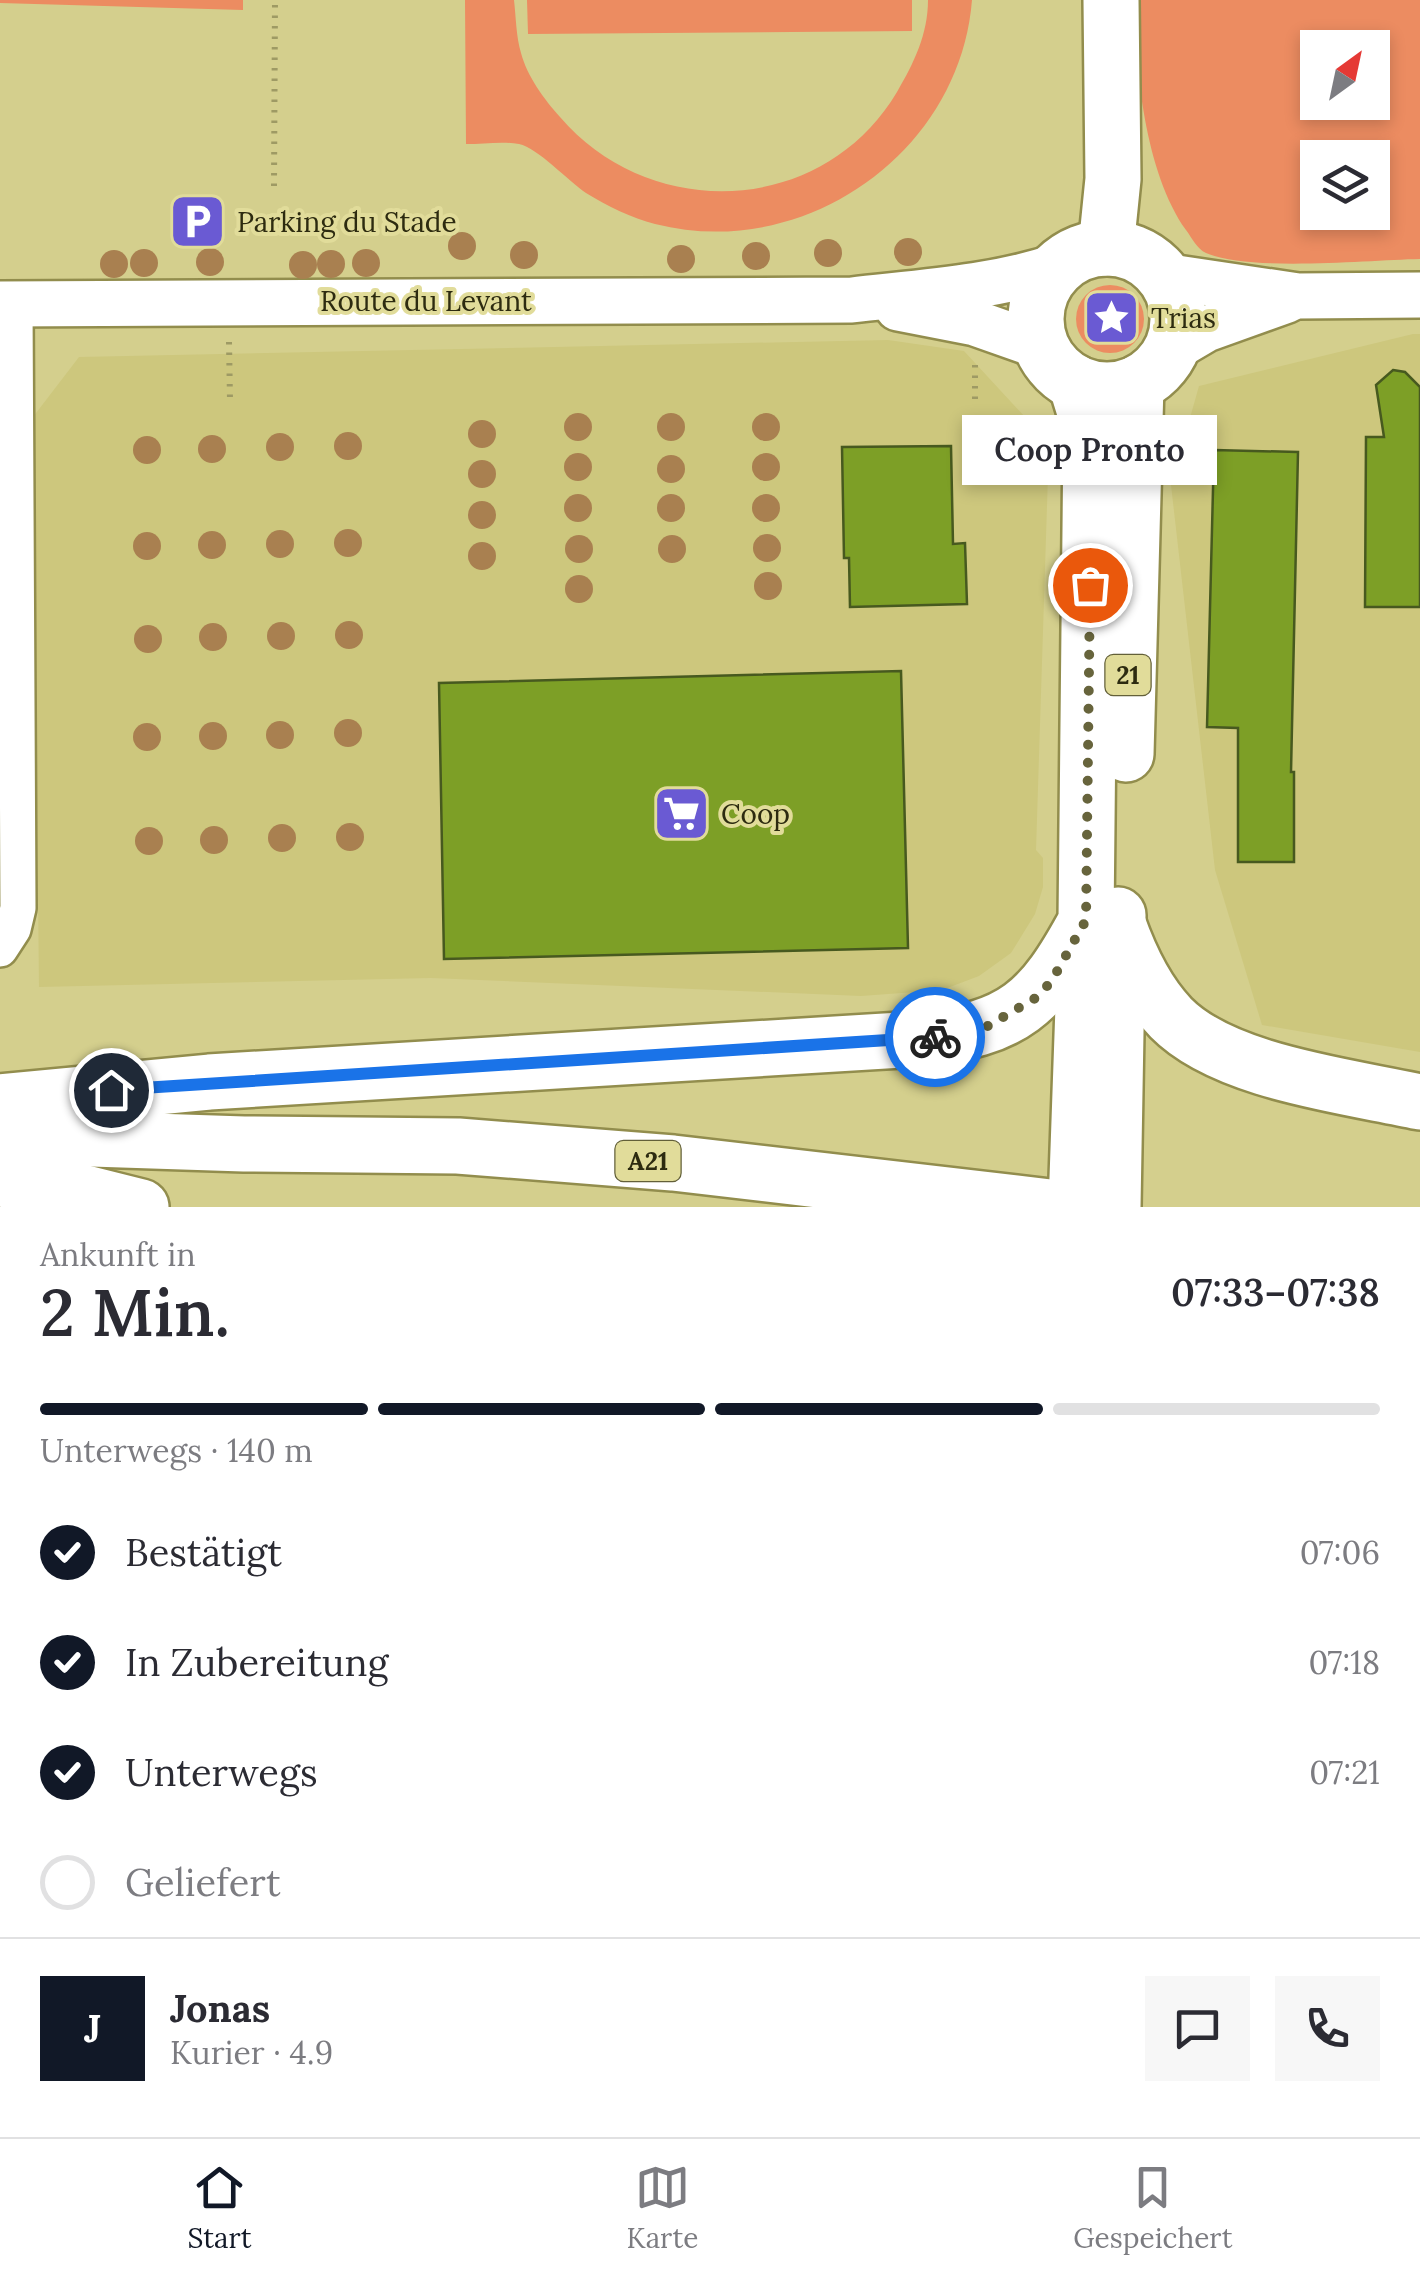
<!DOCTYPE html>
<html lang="de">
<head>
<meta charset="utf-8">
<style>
  body { margin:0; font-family:Lora,serif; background:#f7f7f7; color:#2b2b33; height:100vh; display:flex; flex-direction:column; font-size:38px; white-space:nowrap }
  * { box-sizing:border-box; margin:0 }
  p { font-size:32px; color:#7c7c81 }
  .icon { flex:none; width:55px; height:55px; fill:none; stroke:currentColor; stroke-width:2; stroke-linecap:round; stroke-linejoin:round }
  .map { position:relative; height:1207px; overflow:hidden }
  .panel { display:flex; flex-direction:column; background:#fff; flex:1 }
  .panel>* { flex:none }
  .needle { width:65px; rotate:33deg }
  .fabs { position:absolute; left:1300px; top:30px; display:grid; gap:20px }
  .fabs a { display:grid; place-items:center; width:90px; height:90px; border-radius:0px; background:#fff; box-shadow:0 5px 15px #0003; font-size:50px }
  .pin { position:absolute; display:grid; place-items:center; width:85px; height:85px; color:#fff; margin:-42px; border:5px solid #fff; border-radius:50%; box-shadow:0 2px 10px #0007 }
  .courier { position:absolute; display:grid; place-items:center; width:100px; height:100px; margin:-50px; border:8px solid #1a73e8; border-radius:50%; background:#fff; color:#222; box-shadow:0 2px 12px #0007 }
  .bubble { position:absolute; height:70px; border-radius:0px; background:#fff; box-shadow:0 5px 15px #0003; font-size:32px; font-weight:600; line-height:70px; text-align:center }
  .summary em { font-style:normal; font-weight:600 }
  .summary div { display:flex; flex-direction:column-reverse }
  .summary { display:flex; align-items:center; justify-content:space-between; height:170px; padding:0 40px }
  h1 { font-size:65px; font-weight:600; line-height:75px }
  .bar { display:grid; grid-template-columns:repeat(4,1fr); gap:15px 10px; align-content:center; height:120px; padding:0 40px }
  .bar i { height:12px; border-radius:8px; background:#e1e1e2 }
  .bar .selected { background:#111827 }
  .bar p { grid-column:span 4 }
  .line { display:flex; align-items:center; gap:25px; padding:0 40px; border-top:2px solid #e1e1e2 }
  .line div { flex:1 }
  .round { display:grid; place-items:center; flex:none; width:105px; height:105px; border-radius:0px; background:#f7f7f7 }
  ol { padding:0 40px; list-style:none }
  li { display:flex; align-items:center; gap:30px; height:110px }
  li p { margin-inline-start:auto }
  li .icon { padding:10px; border-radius:50%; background:#111827; color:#fff; stroke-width:4 }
  li:last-child { color:#7c7c81 }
  li i { width:55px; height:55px; border:5px solid #e1e1e2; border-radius:50% }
  .menu { display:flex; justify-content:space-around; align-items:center; height:140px; border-top:2px solid #e1e1e2; background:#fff; font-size:28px; color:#7c7c81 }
  .menu a { display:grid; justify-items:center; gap:5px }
  .menu .selected { color:#111827 }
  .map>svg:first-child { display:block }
</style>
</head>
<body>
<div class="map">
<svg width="1420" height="1207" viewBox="0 0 1420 1207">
  <rect width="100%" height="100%" fill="#d4cf8d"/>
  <g fill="#cdc77d">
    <path d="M1413,334h7v718l-158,-27 -47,-155 -44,-385 28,-99z"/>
    <path d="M888,340l76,11 85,92 -13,407 7,8v29l-8,27 -24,39 -32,23 -37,14 -81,6 -430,-18 -392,9 -6,-570 46,-60z"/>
  </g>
  <g fill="#ec8c61" fill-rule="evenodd">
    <path d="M0,0h243v10l-243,-7z"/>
    <path d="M465,0h49c2,17 2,36 7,53 6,23 23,46 39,64 92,107 264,98 337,-25 17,-29 31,-58 31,-92h44c-12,153 -168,262 -317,224 -23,-6 -48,-18 -69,-31 -18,-12 -48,-45 -67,-49 -16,-3 -36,0 -53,0z"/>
    <path d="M527,0h385v31l-384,3z"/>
    <path d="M1135,0h285v259c-53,1 -170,13 -214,-6 -9,-4 -14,-15 -20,-23 -41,-58 -51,-160 -51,-230zM1318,48h54v54h-54zM1318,158h54v54h-54z"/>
    <circle cx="1110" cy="319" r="34"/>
  </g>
  <g fill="#7d9f26" stroke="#47591f" stroke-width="2.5">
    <path d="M1393,370l12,2 15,15v220h-55l1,-170h18l-8,-52z"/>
    <path d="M951,446l2,98 12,-1 2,61 -117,3 -1,-49h-5l-2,-111z"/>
    <path d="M1214,450l84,2 -7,320h3v90h-56v-134l-31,-1z"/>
    <path d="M901,671l7,277 -464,11 -5,-276z"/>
  </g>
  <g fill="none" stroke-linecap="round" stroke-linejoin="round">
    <defs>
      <path id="minor" d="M0,949l13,-20 5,-21 -3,-604"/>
      <g id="tertiary">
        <path d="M1163,276l135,20 122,-1"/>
        <path d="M0,304l852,-4c70,-8 140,-12 207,-34"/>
        <path d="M898,308l77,15 65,23"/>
        <path d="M1172,349l34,-20 81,-29"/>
      </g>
      <g id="primary">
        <circle cx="1107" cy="319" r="71"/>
        <path d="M1106,248l7,-69 -2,-179"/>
      </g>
      <g id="trunk">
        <path d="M1126,754l10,-370"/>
        <path d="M0,1102l209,-20 709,-43c97,-10 123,-35 168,-118l5,-489 -15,-49"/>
        <path d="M0,1136l244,8 214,2 215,17 377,44"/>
        <path d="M0,1179l69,10 72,18"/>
        <path d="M1113,1207l5,-292"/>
      </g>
      <g id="motorway">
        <path d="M1118,924c12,34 28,68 53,94 53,54 176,68 249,84"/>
        <path d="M1076,1207l10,-286"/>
      </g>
    </defs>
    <use href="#minor" stroke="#928d4d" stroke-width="40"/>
    <use href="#tertiary" stroke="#928d4d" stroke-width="50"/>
    <use href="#primary" stroke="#928d4d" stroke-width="60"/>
    <use href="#trunk" stroke="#928d4d" stroke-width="60"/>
    <use href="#motorway" stroke="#928d4d" stroke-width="60"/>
    <g stroke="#9e9a64" stroke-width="6" stroke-dasharray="2.5 8" stroke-linecap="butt">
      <path d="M274,186l1,-186"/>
      <path d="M229,342l1,58"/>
      <path d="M975,365v40"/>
    </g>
    <use href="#minor" stroke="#fff" stroke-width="35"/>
    <use href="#tertiary" stroke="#fff" stroke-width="45"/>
    <use href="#primary" stroke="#fff" stroke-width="55"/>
    <use href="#trunk" stroke="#fff" stroke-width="55"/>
    <use href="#motorway" stroke="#fff" stroke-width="55"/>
  </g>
  <g fill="#a98050">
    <circle cx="462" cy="246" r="14"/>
    <circle cx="908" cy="252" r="14"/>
    <circle cx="828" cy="253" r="14"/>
    <circle cx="524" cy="255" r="14"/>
    <circle cx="756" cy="256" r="14"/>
    <circle cx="681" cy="259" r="14"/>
    <circle cx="210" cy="262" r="14"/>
    <circle cx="144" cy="263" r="14"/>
    <circle cx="366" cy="263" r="14"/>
    <circle cx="114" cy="264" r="14"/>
    <circle cx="331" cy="264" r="14"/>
    <circle cx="303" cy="265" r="14"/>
    <circle cx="578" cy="427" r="14"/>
    <circle cx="671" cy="427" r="14"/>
    <circle cx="766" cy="427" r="14"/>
    <circle cx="482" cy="434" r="14"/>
    <circle cx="348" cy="446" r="14"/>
    <circle cx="280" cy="447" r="14"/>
    <circle cx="212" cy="449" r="14"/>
    <circle cx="147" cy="450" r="14"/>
    <circle cx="578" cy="467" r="14"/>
    <circle cx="766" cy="467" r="14"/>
    <circle cx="671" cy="469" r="14"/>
    <circle cx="482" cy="474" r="14"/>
    <circle cx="578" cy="508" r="14"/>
    <circle cx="671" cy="508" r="14"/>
    <circle cx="766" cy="508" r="14"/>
    <circle cx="482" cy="515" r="14"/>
    <circle cx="348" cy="543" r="14"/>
    <circle cx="280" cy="544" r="14"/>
    <circle cx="212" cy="545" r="14"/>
    <circle cx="147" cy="546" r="14"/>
    <circle cx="767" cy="548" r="14"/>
    <circle cx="579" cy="549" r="14"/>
    <circle cx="672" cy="549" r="14"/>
    <circle cx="482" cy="556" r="14"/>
    <circle cx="768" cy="586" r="14"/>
    <circle cx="579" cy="589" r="14"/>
    <circle cx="349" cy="635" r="14"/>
    <circle cx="281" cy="636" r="14"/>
    <circle cx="213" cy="637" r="14"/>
    <circle cx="148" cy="639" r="14"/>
    <circle cx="348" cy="733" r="14"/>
    <circle cx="280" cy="735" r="14"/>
    <circle cx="213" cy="736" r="14"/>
    <circle cx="147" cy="737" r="14"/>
    <circle cx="350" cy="837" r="14"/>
    <circle cx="282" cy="838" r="14"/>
    <circle cx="214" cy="840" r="14"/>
    <circle cx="149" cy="841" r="14"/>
  </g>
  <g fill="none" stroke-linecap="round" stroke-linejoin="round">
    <path stroke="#67643c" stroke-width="10" stroke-dasharray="0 18" d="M935,1037l51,-10 48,-28 17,-17 35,-62 4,-335"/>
    <path stroke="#1a73e8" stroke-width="12" d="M111,1090l824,-53"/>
  </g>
  <defs>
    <symbol id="parking-square" viewBox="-11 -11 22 22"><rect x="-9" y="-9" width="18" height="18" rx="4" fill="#6a5ad3" stroke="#e1dc9a"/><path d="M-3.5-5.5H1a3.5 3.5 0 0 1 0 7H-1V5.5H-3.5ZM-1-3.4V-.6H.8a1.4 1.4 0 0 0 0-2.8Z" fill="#fff"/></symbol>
    <symbol id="sight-square" viewBox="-11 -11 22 22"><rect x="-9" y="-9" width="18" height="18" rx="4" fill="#6a5ad3" stroke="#e1dc9a"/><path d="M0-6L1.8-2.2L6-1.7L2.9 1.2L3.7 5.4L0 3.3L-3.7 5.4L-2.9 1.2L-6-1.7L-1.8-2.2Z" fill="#fff"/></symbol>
    <symbol id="supermarket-square" viewBox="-11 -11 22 22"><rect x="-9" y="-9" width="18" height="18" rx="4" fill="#6a5ad3" stroke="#e1dc9a"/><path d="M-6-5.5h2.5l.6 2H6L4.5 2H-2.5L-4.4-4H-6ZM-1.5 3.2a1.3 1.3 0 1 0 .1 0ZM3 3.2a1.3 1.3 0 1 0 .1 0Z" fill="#fff"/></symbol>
  </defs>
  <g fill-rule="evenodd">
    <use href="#parking-square" x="166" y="190" width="63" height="63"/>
    <use href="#sight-square" x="1080" y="286" width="63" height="63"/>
    <use href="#supermarket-square" x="650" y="782" width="63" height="63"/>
  </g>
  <g text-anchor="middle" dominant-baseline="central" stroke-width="8" stroke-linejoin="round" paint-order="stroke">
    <g fill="#e1dc9a" stroke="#636039" stroke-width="2.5">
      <rect x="1105.5" y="655" width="45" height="40" rx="8"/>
      <rect x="615.5" y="1141" width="65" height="40" rx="8"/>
    </g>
    <g font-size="25" font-weight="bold" fill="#2d2b10">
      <text x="1128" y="675">21</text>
      <text x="648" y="1161">A21</text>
    </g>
    <g font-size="28" fill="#2d2b10" stroke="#e1dc9a" text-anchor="start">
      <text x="237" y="222">Parking du Stade</text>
      <text x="1151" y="318">Trias</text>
      <text x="721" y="814">Coop</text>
    </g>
    <g font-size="28" fill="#2d2b10" stroke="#e1dc9a">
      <text x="426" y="301">Route du Levant</text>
    </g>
  </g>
</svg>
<div class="fabs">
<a><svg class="needle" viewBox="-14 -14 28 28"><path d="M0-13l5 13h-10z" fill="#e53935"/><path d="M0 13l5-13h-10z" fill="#7c7c81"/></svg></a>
<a><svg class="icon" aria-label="layers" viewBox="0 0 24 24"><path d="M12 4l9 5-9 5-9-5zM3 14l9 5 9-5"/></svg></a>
</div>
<div class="pin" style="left:1090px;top:585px;background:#ea580c"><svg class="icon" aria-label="bag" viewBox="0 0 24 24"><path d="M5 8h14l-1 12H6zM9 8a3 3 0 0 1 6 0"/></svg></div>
<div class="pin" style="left:111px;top:1090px;background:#1f2937"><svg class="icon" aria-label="home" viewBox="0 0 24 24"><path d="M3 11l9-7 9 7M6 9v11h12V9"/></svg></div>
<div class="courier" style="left:935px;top:1037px"><svg class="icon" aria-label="bike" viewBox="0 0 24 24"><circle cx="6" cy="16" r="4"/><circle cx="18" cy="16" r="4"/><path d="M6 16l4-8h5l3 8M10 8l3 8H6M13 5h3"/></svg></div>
<div class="bubble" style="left:962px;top:415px;width:255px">Coop Pronto</div>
</div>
<section class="panel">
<div class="summary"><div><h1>2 Min.</h1><p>Ankunft in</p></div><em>07:33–07:38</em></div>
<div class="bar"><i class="selected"></i><i class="selected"></i><i class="selected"></i><i></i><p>Unterwegs · 140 m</p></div>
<ol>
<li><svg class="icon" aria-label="check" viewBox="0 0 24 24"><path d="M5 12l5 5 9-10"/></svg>Bestätigt<p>07:06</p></li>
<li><svg class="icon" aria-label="check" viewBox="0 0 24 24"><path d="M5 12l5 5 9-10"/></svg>In Zubereitung<p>07:18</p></li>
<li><svg class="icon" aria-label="check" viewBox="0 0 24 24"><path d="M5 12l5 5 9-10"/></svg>Unterwegs<p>07:21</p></li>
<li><i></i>Geliefert</li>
</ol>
<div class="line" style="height:180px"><b class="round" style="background:#111827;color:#fff">J</b><div><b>Jonas</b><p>Kurier · 4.9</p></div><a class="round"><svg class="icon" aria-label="chat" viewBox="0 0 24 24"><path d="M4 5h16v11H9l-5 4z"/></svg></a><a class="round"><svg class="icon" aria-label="phone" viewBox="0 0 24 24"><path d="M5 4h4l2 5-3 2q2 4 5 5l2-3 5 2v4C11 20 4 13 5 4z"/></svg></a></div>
</section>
<nav class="menu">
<a class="selected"><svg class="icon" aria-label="home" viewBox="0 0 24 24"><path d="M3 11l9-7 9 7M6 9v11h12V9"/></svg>Start</a>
<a><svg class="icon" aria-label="map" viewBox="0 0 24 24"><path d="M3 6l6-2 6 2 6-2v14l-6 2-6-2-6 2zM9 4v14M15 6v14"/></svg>Karte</a>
<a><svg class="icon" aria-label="saved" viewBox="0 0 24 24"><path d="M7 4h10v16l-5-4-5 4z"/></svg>Gespeichert</a>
</nav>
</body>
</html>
